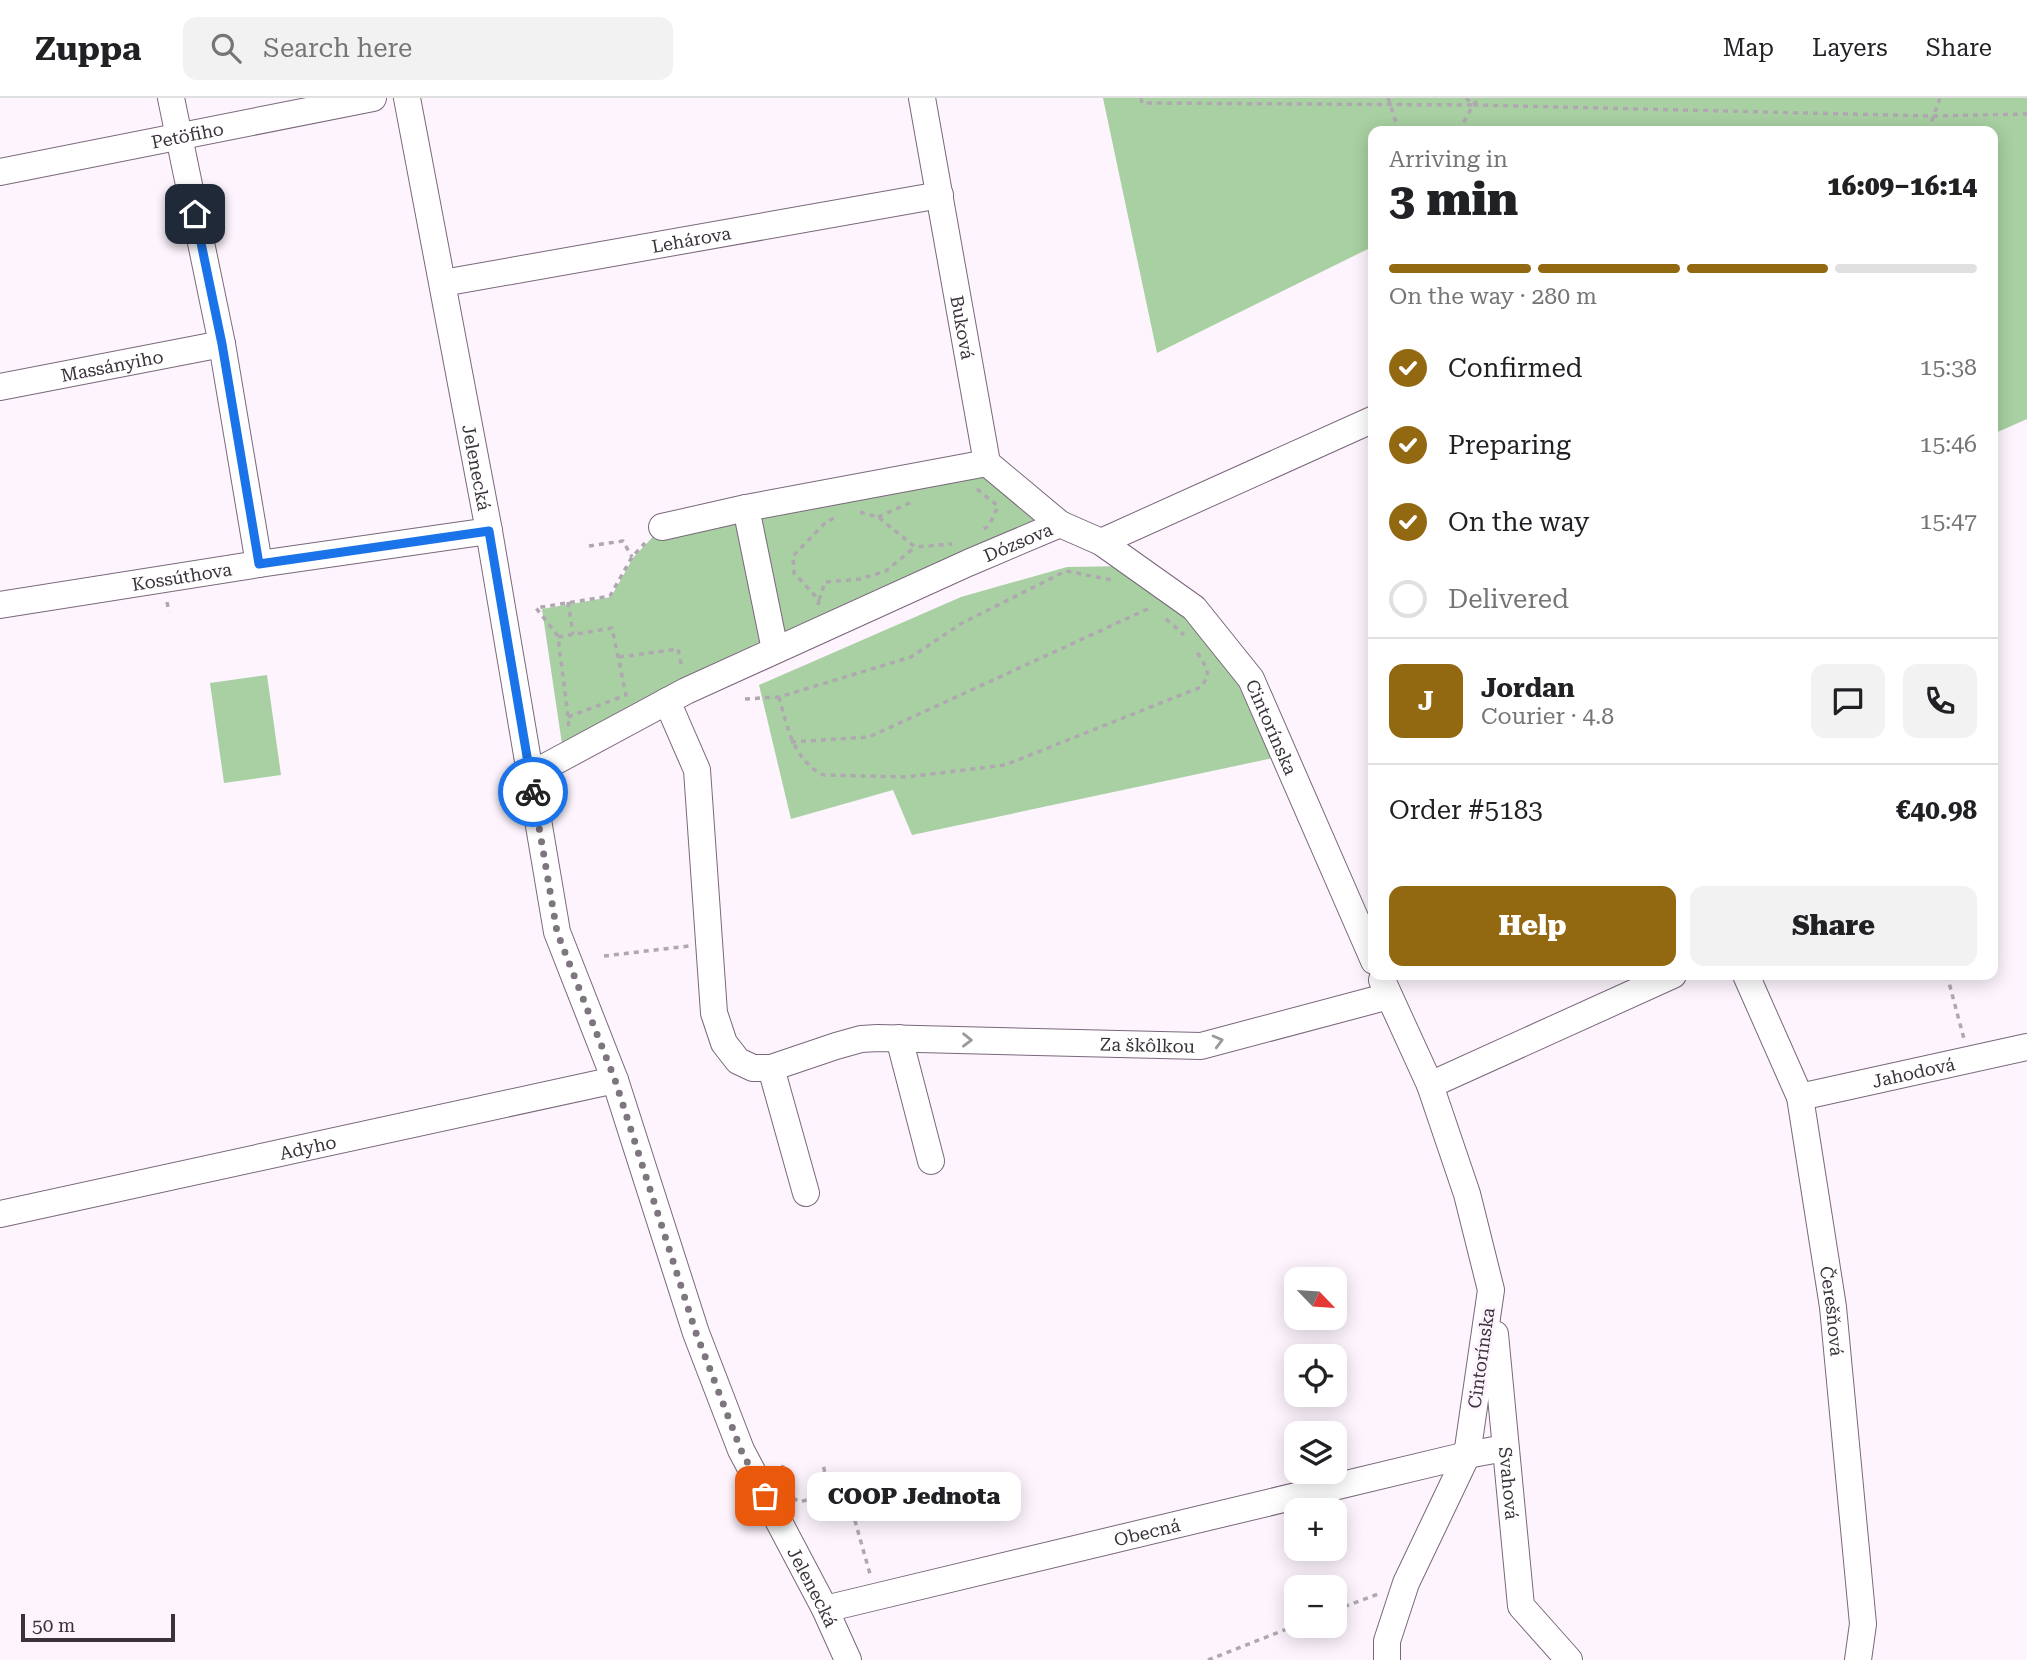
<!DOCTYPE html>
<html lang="en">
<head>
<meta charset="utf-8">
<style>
  body { margin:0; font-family:"Roboto Serif",serif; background:#f2f2f2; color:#202124; height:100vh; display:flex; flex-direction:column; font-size:26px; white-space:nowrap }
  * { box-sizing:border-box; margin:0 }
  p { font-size:23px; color:#757577 }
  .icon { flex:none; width:38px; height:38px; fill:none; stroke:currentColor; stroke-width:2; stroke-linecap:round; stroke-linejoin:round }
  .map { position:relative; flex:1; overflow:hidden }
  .details { position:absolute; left:1368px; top:28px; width:630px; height:854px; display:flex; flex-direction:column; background:#fff; border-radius:14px; box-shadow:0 4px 18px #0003 }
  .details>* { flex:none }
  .needle { width:46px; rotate:115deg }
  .controls { position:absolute; left:1284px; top:1169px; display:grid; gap:14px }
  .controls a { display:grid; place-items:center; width:63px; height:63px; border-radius:14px; background:#fff; box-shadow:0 4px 18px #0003; font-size:35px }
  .scale { position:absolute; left:21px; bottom:18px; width:154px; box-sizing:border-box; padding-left:7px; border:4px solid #3a323b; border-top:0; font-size:19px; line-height:24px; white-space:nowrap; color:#3a323b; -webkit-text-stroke:5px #fdf4fd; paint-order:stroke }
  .pin { position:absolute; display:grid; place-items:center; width:60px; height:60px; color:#fff; margin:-30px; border-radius:14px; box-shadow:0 4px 10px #0006 }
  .courier { position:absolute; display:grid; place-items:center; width:70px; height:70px; margin:-35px; border:5px solid #1a73e8; border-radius:50%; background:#fff; color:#222; box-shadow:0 2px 9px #0007 }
  .bubble { position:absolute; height:49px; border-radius:14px; background:#fff; box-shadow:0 4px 18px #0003; font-size:23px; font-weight:800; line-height:49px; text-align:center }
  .summary em { font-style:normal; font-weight:800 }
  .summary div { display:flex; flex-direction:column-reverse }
  .summary { display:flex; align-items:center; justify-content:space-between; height:119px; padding:0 21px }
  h1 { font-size:46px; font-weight:800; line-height:52px }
  .bar { display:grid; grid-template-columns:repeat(4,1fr); gap:10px 7px; align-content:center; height:84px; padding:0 21px }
  .bar i { height:9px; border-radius:5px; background:#e0e0e0 }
  .bar .current { background:#926811 }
  .bar p { grid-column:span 4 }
  .line { display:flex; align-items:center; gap:18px; padding:0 21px; border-top:2px solid #e0e0e0 }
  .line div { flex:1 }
  .round { display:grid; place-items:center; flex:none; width:74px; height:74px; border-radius:14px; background:#f2f2f2 }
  ol { padding:0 21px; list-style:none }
  li { display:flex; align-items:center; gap:21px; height:77px }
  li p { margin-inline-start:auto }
  li .icon { padding:7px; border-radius:50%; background:#926811; color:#fff; stroke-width:4 }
  li:last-child { color:#757577 }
  li i { width:38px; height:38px; border:4px solid #e0e0e0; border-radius:50% }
  .cta { display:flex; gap:14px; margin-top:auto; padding:14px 21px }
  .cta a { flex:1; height:80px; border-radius:14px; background:#926811; color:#fff; font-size:28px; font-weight:800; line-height:80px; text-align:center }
  .cta a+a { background:#f2f2f2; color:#202124 }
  header { display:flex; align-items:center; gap:42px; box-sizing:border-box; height:98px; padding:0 35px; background:#fff; border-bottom:2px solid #e0e0e0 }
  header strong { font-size:33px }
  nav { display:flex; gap:38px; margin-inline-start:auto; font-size:24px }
  .search { width:490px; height:63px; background:#f2f2f2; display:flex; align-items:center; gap:18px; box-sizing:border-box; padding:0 24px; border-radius:14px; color:#757577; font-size:26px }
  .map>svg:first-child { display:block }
</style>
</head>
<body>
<header>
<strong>Zuppa</strong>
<div class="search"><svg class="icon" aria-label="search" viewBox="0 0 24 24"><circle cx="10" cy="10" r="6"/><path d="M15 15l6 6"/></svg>Search here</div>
<nav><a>Map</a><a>Layers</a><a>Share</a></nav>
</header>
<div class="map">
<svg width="2027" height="1562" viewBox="0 0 2027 1562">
  <rect width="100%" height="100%" fill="#fdf4fd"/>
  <g fill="#a8d0a2">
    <path d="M1103,0h924v321l-34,15v-303h-619v115l-217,107z"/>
    <path d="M972,366l63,46 3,13 -476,221 -20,-135 69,-12 22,-39 29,-31z"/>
    <path d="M1127,468l40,23 79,104 27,65 -361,77 -19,-45 -102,29 -32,-134 202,-88 106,-30z"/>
    <path d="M267,577l14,100 -57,8 -14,-100z"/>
  </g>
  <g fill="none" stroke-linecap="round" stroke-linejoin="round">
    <defs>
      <g id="minor">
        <path d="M171,0l51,246 37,220"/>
        <path id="s1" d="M407,0l82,433 68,401 58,148 81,253 45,117 84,159 23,51"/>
        <path id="s2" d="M922,0l65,365 73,61"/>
        <path id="s3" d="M0,74l373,-74"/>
        <path id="s4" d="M443,185l497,-88"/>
        <path id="s5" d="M0,289l222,-43"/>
        <path d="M746,410l29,142"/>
        <path d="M662,429l84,-19 241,-45"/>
        <path d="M1101,444l273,-123"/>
        <path id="s6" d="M0,507l259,-41 230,-33"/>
        <path id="s7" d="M667,603l30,69 17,243 10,30 14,18 15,7h18l65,-22 25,-7 17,-1 323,8 188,-50"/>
        <path id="s8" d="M530,677l156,-84 282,-128 92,-39 41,18 93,66 57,71 123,282"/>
        <path id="s9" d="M1746,877l54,122 33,210 30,317 -5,36"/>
        <path d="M1382,882l48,105 37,109 24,96 -24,165 -61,128 -19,58v19"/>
        <path d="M899,940l32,123"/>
        <path d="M771,970l35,125"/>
        <path d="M1430,987l243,-110"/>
        <path id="s10" d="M1800,999l227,-50"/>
        <path id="s11" d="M0,1116l615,-134"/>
        <path id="s12" d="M1495,1236l26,272 48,54"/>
        <path id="s13" d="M825,1511l642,-154 38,-7"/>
      </g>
    </defs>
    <use href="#minor" stroke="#7a677c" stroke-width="28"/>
    <g stroke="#b0a8b1" stroke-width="3.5" stroke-dasharray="5 5" stroke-linecap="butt">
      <path d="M1141,0l1,5 331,2"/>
      <path d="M1388,0l11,33"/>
      <path d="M1466,0l7,7 460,11 94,-2"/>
      <path d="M1459,33l14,-26 7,-7"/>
      <path d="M1928,33l12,-33"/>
      <path d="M977,391l21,17 -9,20 -8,4"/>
      <path d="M860,414l18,5 37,30 37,-3"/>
      <path d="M878,419l34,-15"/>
      <path d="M589,448l34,-5 9,16"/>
      <path d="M819,502l6,-18 35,-3 26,-8 29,-24"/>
      <path d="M167,504l2,10"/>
      <path d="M568,504l5,32"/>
      <path d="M818,507l1,-5 -25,-27 -1,-17 32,-33 12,-7"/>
      <path d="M1166,521l18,16"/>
      <path d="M558,538l-22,-28 74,-12 22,-39 13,-14"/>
      <path d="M619,559l59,-8 4,19"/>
      <path d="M779,599c8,29 15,65 45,78l83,2 98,-12 196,-78 7,-11 -2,-9 -9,-15"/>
      <path d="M745,601l34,-2 132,-40 51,-34 104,-52 46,9"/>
      <path d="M568,619l58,-22 -14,-67 -54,9 10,80 1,11"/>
      <path d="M791,644l78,-5 283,-130"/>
      <path d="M604,858l85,-10"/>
      <path d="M1947,877l17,64"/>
      <path d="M782,1379l1,-12"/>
      <path d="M829,1395l17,-4 24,85"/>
      <path d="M793,1400l7,4 29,-9 -6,-29"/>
      <path d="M1335,1512l43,-16"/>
      <path d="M1208,1562l89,-35"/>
    </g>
    <use href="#minor" stroke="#fff" stroke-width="26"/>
  </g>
  <defs><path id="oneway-chevron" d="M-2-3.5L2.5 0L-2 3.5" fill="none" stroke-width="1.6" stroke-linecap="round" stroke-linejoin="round" transform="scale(1.75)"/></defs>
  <g stroke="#9c989d">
    <use href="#oneway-chevron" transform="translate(967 942) rotate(1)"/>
    <use href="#oneway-chevron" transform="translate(1218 943) rotate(-15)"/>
  </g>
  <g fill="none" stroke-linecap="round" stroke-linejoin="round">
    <path stroke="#7e767f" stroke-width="7" stroke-dasharray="0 12.6" d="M533,694l24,140 58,148 81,253 45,117 24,46"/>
    <path stroke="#1a73e8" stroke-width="9" d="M195,116l27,130 37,220 230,-33 44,261"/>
  </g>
  <g text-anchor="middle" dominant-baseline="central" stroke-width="6" stroke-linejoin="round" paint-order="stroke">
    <g font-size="18" fill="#3a323b" stroke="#fdf4fd">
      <text stroke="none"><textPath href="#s3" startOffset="191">Petöfiho</textPath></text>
      <text stroke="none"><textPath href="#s4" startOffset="252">Lehárova</textPath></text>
      <text stroke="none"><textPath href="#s2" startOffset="233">Buková</textPath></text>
      <text stroke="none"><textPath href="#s5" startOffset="114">Massányiho</textPath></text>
      <text stroke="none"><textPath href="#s1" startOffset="376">Jelenecká</textPath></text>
      <text stroke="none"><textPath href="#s8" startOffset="541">Dózsova</textPath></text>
      <text stroke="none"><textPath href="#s6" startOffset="184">Kossúthova</textPath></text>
      <text stroke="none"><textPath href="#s8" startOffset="889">Cintorínska</textPath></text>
      <text stroke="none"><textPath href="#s7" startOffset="789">Za škôlkou</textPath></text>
      <text stroke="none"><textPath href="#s10" startOffset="116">Jahodová</textPath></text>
      <text stroke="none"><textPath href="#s11" startOffset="315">Adyho</textPath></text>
      <text stroke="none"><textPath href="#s9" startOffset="350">Čerešňová</textPath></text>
      <text transform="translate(1481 1260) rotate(-82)">Cintorínska</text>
      <text stroke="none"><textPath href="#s12" startOffset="150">Svahová</textPath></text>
      <text stroke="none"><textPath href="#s13" startOffset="331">Obecná</textPath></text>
      <text stroke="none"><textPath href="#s1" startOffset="1552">Jelenecká</textPath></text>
    </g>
  </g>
</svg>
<div class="controls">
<a><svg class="needle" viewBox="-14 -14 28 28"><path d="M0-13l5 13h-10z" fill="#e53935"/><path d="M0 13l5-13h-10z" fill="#757577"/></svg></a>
<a><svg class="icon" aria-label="locate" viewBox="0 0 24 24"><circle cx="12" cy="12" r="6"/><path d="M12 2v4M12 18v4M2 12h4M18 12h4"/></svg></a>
<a><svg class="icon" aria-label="layers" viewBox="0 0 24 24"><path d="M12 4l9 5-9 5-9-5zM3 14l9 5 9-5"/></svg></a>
<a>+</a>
<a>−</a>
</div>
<div class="scale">50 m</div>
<div class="pin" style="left:765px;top:1398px;background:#ea580c"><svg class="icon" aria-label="bag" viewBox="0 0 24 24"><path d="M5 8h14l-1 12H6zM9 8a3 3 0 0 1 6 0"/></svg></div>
<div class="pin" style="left:195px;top:116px;background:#1f2937"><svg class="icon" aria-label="home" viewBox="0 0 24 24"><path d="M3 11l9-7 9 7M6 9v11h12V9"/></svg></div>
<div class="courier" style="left:533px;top:694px"><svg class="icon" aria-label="bike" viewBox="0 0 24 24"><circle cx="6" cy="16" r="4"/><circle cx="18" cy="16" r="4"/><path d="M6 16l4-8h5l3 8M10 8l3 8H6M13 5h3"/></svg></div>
<div class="bubble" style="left:807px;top:1374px;width:214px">COOP Jednota</div>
<section class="details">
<div class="summary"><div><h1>3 min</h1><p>Arriving in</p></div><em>16:09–16:14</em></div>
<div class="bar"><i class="current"></i><i class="current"></i><i class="current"></i><i></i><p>On the way · 280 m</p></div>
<ol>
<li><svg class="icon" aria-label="check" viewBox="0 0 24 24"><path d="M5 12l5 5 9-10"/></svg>Confirmed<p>15:38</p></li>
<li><svg class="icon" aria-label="check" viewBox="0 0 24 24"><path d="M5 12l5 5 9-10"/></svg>Preparing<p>15:46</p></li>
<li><svg class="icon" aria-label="check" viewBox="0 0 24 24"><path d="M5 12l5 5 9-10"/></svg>On the way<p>15:47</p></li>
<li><i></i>Delivered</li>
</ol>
<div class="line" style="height:126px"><b class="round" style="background:#926811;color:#fff">J</b><div><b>Jordan</b><p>Courier · 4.8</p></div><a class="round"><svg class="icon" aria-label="chat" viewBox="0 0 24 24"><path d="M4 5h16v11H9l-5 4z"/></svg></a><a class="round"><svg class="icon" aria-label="phone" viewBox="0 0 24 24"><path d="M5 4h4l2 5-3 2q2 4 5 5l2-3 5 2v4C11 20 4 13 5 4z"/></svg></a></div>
<div class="line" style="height:91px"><div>Order #5183</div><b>€40.98</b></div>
<div class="cta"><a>Help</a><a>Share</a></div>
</section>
</div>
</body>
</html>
